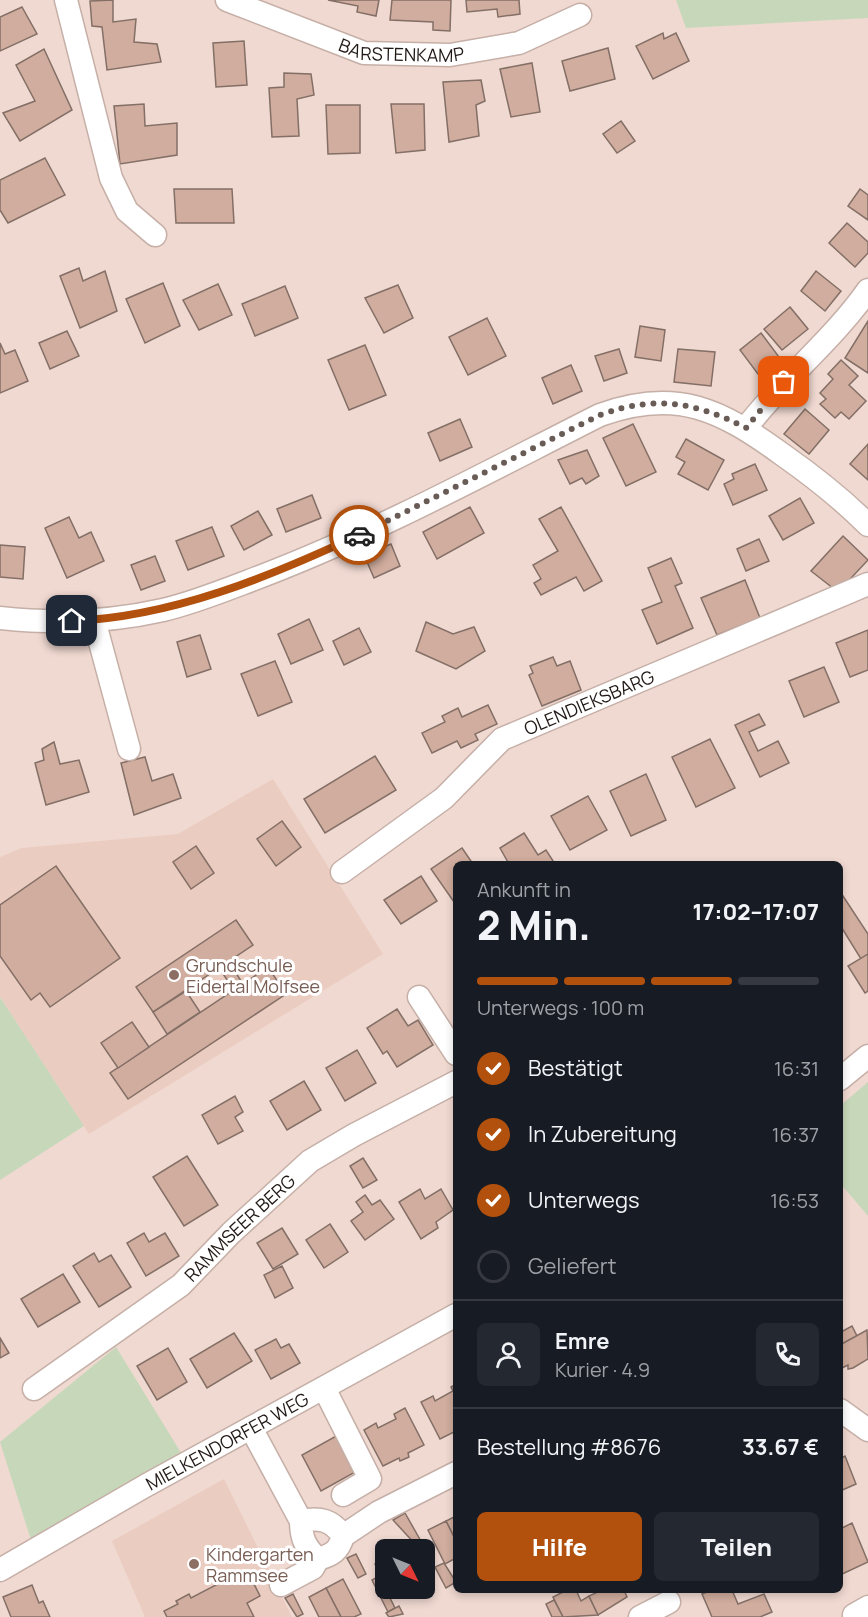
<!DOCTYPE html>
<html lang="de">
<head>
<meta charset="utf-8">
<style>
  body { margin:0; font-family:Manrope,sans-serif; background:#242831; color:#f1f3f6; height:100vh; display:flex; flex-direction:column; font-size:22px; white-space:nowrap }
  * { box-sizing:border-box; margin:0 }
  p { font-size:20px; color:#9ea1a6 }
  .icon { flex:none; width:33px; height:33px; fill:none; stroke:currentColor; stroke-width:2; stroke-linecap:round; stroke-linejoin:round }
  .map { position:relative; flex:1; overflow:hidden }
  .details { position:absolute; left:453px; top:861px; width:390px; height:732px; display:flex; flex-direction:column; background:#171b24; border-radius:9px; box-shadow:0 3px 9px #0003 }
  .details>* { flex:none }
  .needle { width:39px; rotate:133deg }
  .buttons { position:absolute; left:375px; top:1539px; display:grid; gap:12px }
  .buttons a { display:grid; place-items:center; width:60px; height:60px; border-radius:9px; background:#171b24; box-shadow:0 3px 9px #0003; font-size:30px }
  .pin { position:absolute; display:grid; place-items:center; width:51px; height:51px; color:#fff; margin:-26px; border-radius:12px; box-shadow:0 3px 9px #0006 }
  .courier { position:absolute; display:grid; place-items:center; width:60px; height:60px; margin:-30px; border:4px solid #b2510e; border-radius:50%; background:#fff; color:#222; box-shadow:0 2px 8px #0007 }
  .summary em { font-style:normal; font-weight:800 }
  .summary div { display:flex; flex-direction:column-reverse }
  .summary { display:flex; align-items:center; justify-content:space-between; height:102px; padding:0 24px }
  h1 { font-size:39px; font-weight:800; line-height:45px }
  .bar { display:grid; grid-template-columns:repeat(4,1fr); gap:9px 6px; align-content:center; height:72px; padding:0 24px }
  .bar i { height:8px; border-radius:4px; background:#363941 }
  .bar .selected { background:#b2510e }
  .bar p { grid-column:span 4 }
  .line { display:flex; align-items:center; gap:15px; padding:0 24px; border-top:2px solid #363941 }
  .line div { flex:1 }
  .round { display:grid; place-items:center; flex:none; width:63px; height:63px; border-radius:9px; background:#242831 }
  ol { padding:0 24px; list-style:none }
  li { display:flex; align-items:center; gap:18px; height:66px }
  li p { margin-inline-start:auto }
  li .icon { padding:6px; border-radius:50%; background:#b2510e; color:#fff; stroke-width:4 }
  li:last-child { color:#9ea1a6 }
  li i { width:33px; height:33px; border:3px solid #363941; border-radius:50% }
  .primary-button { display:flex; gap:12px; margin-top:auto; padding:12px 24px }
  .primary-button a { flex:1; height:69px; border-radius:9px; background:#b2510e; color:#fff; font-size:24px; font-weight:800; line-height:69px; text-align:center }
  .primary-button a+a { background:#242831; color:#f1f3f6 }
  .map>svg:first-child { display:block }
</style>
</head>
<body>
<div class="map">
<svg width="868" height="1617" viewBox="0 0 868 1617">
  <rect width="100%" height="100%" fill="#f0d9d1"/>
  <g fill="#ebccc1">
    <path d="M273,779l110,175 -294,180 -89,-137v-140l22,-9 156,-14z"/>
    <path d="M224,1479l68,138h-147l-33,-76z"/>
  </g>
  <g fill="#c7d8ba">
    <path d="M676,0h192v18l-182,10z"/>
    <path d="M0,997l84,129 -84,54z"/>
    <path d="M868,1082v134l-28,-33v-77z"/>
    <path d="M116,1347l67,109 -152,84 -31,-98z"/>
  </g>
  <g fill="#d0ad9e" stroke="#836f66" stroke-width="1.5">
    <path d="M113,0v22l23,-3 -2,23 23,2 4,18 -54,8 -5,-43 -10,-1 -2,-25z"/>
    <path d="M328,0h51l-3,16 -19,-4 1,-6z"/>
    <path d="M392,0h59l-1,31 -17,-1v-8l-43,-2z"/>
    <path d="M466,0h53l1,14 -22,3 -1,-8 -30,3z"/>
    <path d="M22,7l15,27 -37,17v-34z"/>
    <path d="M663,33l1,6 12,-6 13,28 -36,18 -17,-33z"/>
    <path d="M244,41l3,44 -31,2 -3,-44z"/>
    <path d="M608,48l7,31 -45,12 -8,-30z"/>
    <path d="M44,49l28,61 -52,31 -17,-28 32,-12 -19,-36z"/>
    <path d="M532,63l8,49 -29,5 -11,-48z"/>
    <path d="M284,73l27,1 3,21 -17,4 2,37 -27,1 -3,-49 15,-1z"/>
    <path d="M481,80l4,21 -9,4 3,31 -30,6 -6,-60z"/>
    <path d="M144,104l1,22 32,-3v32l-57,9 -6,-58z"/>
    <path d="M391,104h33l1,46 -29,3z"/>
    <path d="M326,105h34v48l-32,1z"/>
    <path d="M621,121l14,20 -18,12 -14,-19z"/>
    <path d="M45,158l20,37 -57,28 -8,-13v-30z"/>
    <path d="M174,189h58l2,34h-58z"/>
    <path d="M860,189l8,6v25l-20,-14z"/>
    <path d="M847,223l21,19v11l-13,14 -26,-24z"/>
    <path d="M79,268l4,13 22,-10 12,40 -37,17 -20,-52z"/>
    <path d="M816,271l25,20 -16,20 -24,-20z"/>
    <path d="M163,283l17,43 -35,17 -19,-44z"/>
    <path d="M218,284l14,31 -33,15 -16,-30z"/>
    <path d="M398,285l15,33 -29,15 -19,-35z"/>
    <path d="M285,286l13,32 -43,18 -13,-32z"/>
    <path d="M790,307l18,22 -26,21 -18,-21z"/>
    <path d="M487,318l19,38 -38,19 -19,-38z"/>
    <path d="M868,321v52l-23,-15z"/>
    <path d="M640,326l25,4 -4,31 -26,-4z"/>
    <path d="M67,331l12,25 -29,13 -11,-26z"/>
    <path d="M761,333l18,24 -21,17 -18,-24z"/>
    <path d="M0,343l5,11 10,-4 13,31 -28,12z"/>
    <path d="M365,345l21,50 -37,15 -21,-50z"/>
    <path d="M619,349l8,24 -23,8 -9,-25z"/>
    <path d="M678,349l37,3 -4,34 -37,-4z"/>
    <path d="M841,360l17,16 -9,9 17,16 -17,18 -8,-7 -6,6 -15,-14 6,-5 -6,-6 13,-14 -5,-5z"/>
    <path d="M571,365l11,26 -29,13 -11,-26z"/>
    <path d="M805,409l24,21 -20,24 -25,-20z"/>
    <path d="M460,419l12,28 -32,14 -12,-28z"/>
    <path d="M633,424l23,48 -30,14 -23,-48z"/>
    <path d="M686,439l38,21 -16,30 -30,-16 7,-12 -9,-5z"/>
    <path d="M868,444v36l-18,-16z"/>
    <path d="M587,450l12,26 -13,8 -4,-6 -12,6 -12,-24z"/>
    <path d="M755,464l12,26 -34,15 -9,-21 10,-5 -2,-5z"/>
    <path d="M312,495l9,23 -35,14 -9,-23z"/>
    <path d="M800,498l14,25 -31,17 -14,-24z"/>
    <path d="M470,507l14,26 -47,26 -14,-27z"/>
    <path d="M561,507l41,74 -18,10 -8,-14 -35,18 -7,-12 7,-4 -8,-14 25,-14 -19,-32z"/>
    <path d="M258,511l14,24 -28,15 -13,-24z"/>
    <path d="M69,517l10,21 12,-6 13,29 -37,17 -22,-50z"/>
    <path d="M212,527l12,29 -36,14 -12,-29z"/>
    <path d="M843,536l25,24 -30,32 -27,-21z"/>
    <path d="M759,539l10,22 -23,10 -9,-22z"/>
    <path d="M391,544l9,22 -26,12 -10,-23z"/>
    <path d="M0,545l25,2 -2,32 -23,-2z"/>
    <path d="M155,556l10,25 -24,9 -10,-25z"/>
    <path d="M671,558l11,25 -7,3 18,42 -36,16 -15,-34 20,-8 -14,-34z"/>
    <path d="M745,580l15,38 -43,17 -16,-37z"/>
    <path d="M309,619l14,31 -32,14 -13,-30z"/>
    <path d="M426,622l27,12 21,-7 11,24 -29,18 -40,-18z"/>
    <path d="M359,628l12,24 -27,13 -11,-24z"/>
    <path d="M868,630v40l-18,7 -14,-34z"/>
    <path d="M200,635l11,34 -24,8 -10,-35z"/>
    <path d="M553,657l4,9 13,-5 11,29 -39,16 -13,-31 4,-2 -3,-7z"/>
    <path d="M275,661l17,41 -34,14 -17,-42z"/>
    <path d="M824,667l15,35 -35,15 -15,-36z"/>
    <path d="M488,705l9,19 -22,10 3,6 -17,8 -4,-7 -25,12 -10,-20 23,-11 -3,-6 16,-8 4,9z"/>
    <path d="M759,714l6,11 -16,7 9,19 20,-10 11,22 -29,14 -25,-52z"/>
    <path d="M710,739l25,49 -39,19 -24,-50z"/>
    <path d="M54,742l6,22 19,-4 10,32 -43,13 -11,-42 9,-3 -2,-11z"/>
    <path d="M375,756l21,34 -71,43 -21,-34z"/>
    <path d="M145,757l7,24 21,-7 8,24 -47,17 -13,-52z"/>
    <path d="M646,774l20,46 -35,16 -21,-45z"/>
    <path d="M588,796l19,34 -37,20 -19,-34z"/>
    <path d="M282,821l19,26 -25,19 -19,-27z"/>
    <path d="M524,833l14,22 8,-5 9,14h-46l-9,-16z"/>
    <path d="M196,846l18,27 -23,16 -18,-27z"/>
    <path d="M462,848l11,16h-17l-2,38 -23,-33z"/>
    <path d="M56,866l64,92 -70,49 -10,-14 -9,7 -31,-44v-51z"/>
    <path d="M421,876l16,25 -36,23 -17,-24z"/>
    <path d="M841,893l27,41v20l-7,5 -21,-34z"/>
    <path d="M236,920l17,25 -100,67 -17,-25z"/>
    <path d="M868,954v37l-3,2 -17,-27z"/>
    <path d="M229,962l14,22 -9,6 -15,-22z"/>
    <path d="M268,967l18,27 -158,105 -18,-26z"/>
    <path d="M186,991l14,21 -33,22 -14,-22z"/>
    <path d="M397,1009l11,17 10,-6 15,25 -36,22 -10,-16 -4,3 -16,-26z"/>
    <path d="M132,1022l17,25 -31,21 -17,-25z"/>
    <path d="M357,1050l19,33 -31,18 -19,-33z"/>
    <path d="M304,1081l17,29 -34,20 -17,-29z"/>
    <path d="M235,1096l8,16 -8,5 8,14 -25,13 -16,-29z"/>
    <path d="M187,1156l31,49 -34,21 -31,-49z"/>
    <path d="M363,1158l14,22 -14,8 -13,-22z"/>
    <path d="M420,1189l5,10 16,-10 12,21 -17,12 2,6 -17,11 -22,-37z"/>
    <path d="M365,1195l7,10 8,-5 14,19 -29,21 -14,-19 12,-9 -7,-10z"/>
    <path d="M330,1224l18,28 -24,16 -18,-28z"/>
    <path d="M282,1228l16,26 -25,15 -16,-26z"/>
    <path d="M144,1233l5,9 16,-9 14,23 -33,20 -19,-33z"/>
    <path d="M94,1253l5,9 12,-7 20,32 -32,20 -26,-41z"/>
    <path d="M282,1266l11,22 -18,10 -11,-23z"/>
    <path d="M63,1274l17,28 -42,25 -17,-28z"/>
    <path d="M840,1326l3,5 9,-5 5,10 -17,9z"/>
    <path d="M867,1330l1,29 -15,9 -5,1v-4l-8,4v-24z"/>
    <path d="M234,1333l18,28 -45,27 -17,-29z"/>
    <path d="M0,1338l9,15 -9,5z"/>
    <path d="M276,1339l5,9 8,-4 11,19 -29,16 -16,-29z"/>
    <path d="M168,1348l19,34 -30,18 -20,-34z"/>
    <path d="M456,1384v47l-16,8 -19,-37 12,-6 2,5 18,-10 -2,-4z"/>
    <path d="M405,1408l19,37 -16,8 1,4 -9,4 -1,-3 -16,8 -19,-36 12,-7 2,5 18,-9 -2,-5z"/>
    <path d="M338,1435l19,36 -36,20 -19,-36z"/>
    <path d="M845,1456l11,28 -16,7v-32z"/>
    <path d="M405,1513l17,30 -5,3 -24,-26z"/>
    <path d="M456,1516v25l-10,-20z"/>
    <path d="M446,1521l10,20v17l-11,6 -17,-34z"/>
    <path d="M852,1523l16,39 -28,13v-46z"/>
    <path d="M356,1554l10,20 -8,4 -11,-20z"/>
    <path d="M386,1559v25l-11,-20z"/>
    <path d="M444,1563l12,19 -10,6 -11,-21z"/>
    <path d="M247,1570l13,26 -13,7 7,14h-87l-3,-6 14,-7 -2,-3 13,-7 2,4 27,-14 -1,-3 13,-7 2,3z"/>
    <path d="M379,1576l16,32 -7,4 -16,-32z"/>
    <path d="M343,1579l18,35 -7,3h-13l-15,-29z"/>
    <path d="M32,1585l7,18 4,-2 7,16h-39l-8,-20z"/>
    <path d="M326,1588l15,29h-22l-10,-20z"/>
    <path d="M388,1588h22v1l-17,9z"/>
    <path d="M567,1590h9l5,11 8,-5 9,19 -35,2 -10,-20z"/>
    <path d="M602,1590h22l3,7 -29,18 -9,-19z"/>
    <path d="M712,1590h20l6,14 26,-10 8,18 -12,5h-48l-10,-23z"/>
    <path d="M293,1594l10,20 -6,3 -12,-19z"/>
    <path d="M554,1600l9,17h-11l-6,-13z"/>
    <path d="M399,1606l4,8 -14,3 -3,-4z"/>
  </g>
  <g fill="none" stroke-linecap="round" stroke-linejoin="round">
    <defs>
      <g id="minor">
        <path d="M66,0l45,178 16,33 28,24"/>
        <path id="s1" d="M227,0l137,53 86,2 69,-12 61,-28"/>
        <path d="M746,428c37,-49 87,-88 122,-138"/>
        <path d="M0,618c54,6 110,4 163,-8 34,-8 67,-22 99,-34 117,-45 227,-105 338,-161 77,-28 121,-5 183,40 30,21 59,44 85,70"/>
        <path d="M94,620l35,129"/>
        <path id="s2" d="M342,872l102,-74 58,-59 366,-155"/>
        <path d="M419,997l37,57"/>
        <path d="M840,1079l28,-23"/>
        <path d="M324,1388l46,91 -27,16"/>
        <path id="s3" d="M34,1389l147,-104 50,-52 79,-72 44,-26 102,-53"/>
        <path d="M840,1410l28,20"/>
        <path d="M251,1428l50,93c0,17 4,26 17,38 14,-4 21,-8 25,-23 -11,-16 -23,-19 -42,-15"/>
        <path d="M343,1536l36,-24 77,-39"/>
        <path id="s4" d="M0,1570l145,-84 311,-171"/>
        <path d="M281,1585l32,-17 5,-9"/>
        <path d="M854,1615l14,-8"/>
        <path d="M640,1617l29,-15"/>
      </g>
    </defs>
    <use href="#minor" stroke="#c5afa7" stroke-width="25"/>
    <use href="#minor" stroke="#fff" stroke-width="22"/>
  </g>
  <g fill="none" stroke-linecap="round" stroke-linejoin="round">
    <path stroke="#695c57" stroke-width="6" stroke-dasharray="0 10.8" d="M359,535l241,-120c54,-20 96,-13 146,13l38,-46"/>
    <path stroke="#b2510e" stroke-width="8" d="M72,621c100,-4 197,-44 287,-86"/>
  </g>
  <g fill="#8d6e63" stroke="#fff" stroke-width="2">
    <circle cx="174" cy="975" r="6"/>
    <circle cx="194" cy="1564" r="6"/>
  </g>
  <g text-anchor="middle" dominant-baseline="central" stroke-width="6" stroke-linejoin="round" paint-order="stroke">
    <g font-size="18" fill="#211916" stroke="#fff">
      <text stroke="none"><textPath href="#s1" startOffset="184">BARSTENKAMP</textPath></text>
      <text stroke="none"><textPath href="#s2" startOffset="303">OLENDIEKSBARG</textPath></text>
      <text stroke="none"><textPath href="#s3" startOffset="262">RAMMSEER BERG</textPath></text>
      <text stroke="none"><textPath href="#s4" startOffset="261">MIELKENDORFER WEG</textPath></text>
    </g>
    <g font-size="18" fill="#785e54" stroke="#fff" text-anchor="start">
      <text x="186" y="965">Grundschule<tspan x="186" dy="21">Eidertal Molfsee</tspan></text>
      <text x="206" y="1554">Kindergarten<tspan x="206" dy="21">Rammsee</tspan></text>
    </g>
  </g>
</svg>
<div class="buttons">
<a><svg class="needle" viewBox="-14 -14 28 28"><path d="M0-13l5 13h-10z" fill="#e53935"/><path d="M0 13l5-13h-10z" fill="#9ea1a6"/></svg></a>
</div>
<div class="pin" style="left:784px;top:382px;background:#ea580c"><svg class="icon" aria-label="bag" viewBox="0 0 24 24"><path d="M5 8h14l-1 12H6zM9 8a3 3 0 0 1 6 0"/></svg></div>
<div class="pin" style="left:72px;top:621px;background:#1f2937"><svg class="icon" aria-label="home" viewBox="0 0 24 24"><path d="M3 11l9-7 9 7M6 9v11h12V9"/></svg></div>
<div class="courier" style="left:359px;top:535px"><svg class="icon" aria-label="car" viewBox="0 0 24 24"><path d="M5 17H2v-5l4-1 3-4h7l3 4 3 1v5h-3M9 17h6M6 11h13"/><circle cx="7" cy="17" r="2"/><circle cx="17" cy="17" r="2"/></svg></div>
<section class="details">
<div class="summary"><div><h1>2 Min.</h1><p>Ankunft in</p></div><em>17:02–17:07</em></div>
<div class="bar"><i class="selected"></i><i class="selected"></i><i class="selected"></i><i></i><p>Unterwegs · 100 m</p></div>
<ol>
<li><svg class="icon" aria-label="check" viewBox="0 0 24 24"><path d="M5 12l5 5 9-10"/></svg>Bestätigt<p>16:31</p></li>
<li><svg class="icon" aria-label="check" viewBox="0 0 24 24"><path d="M5 12l5 5 9-10"/></svg>In Zubereitung<p>16:37</p></li>
<li><svg class="icon" aria-label="check" viewBox="0 0 24 24"><path d="M5 12l5 5 9-10"/></svg>Unterwegs<p>16:53</p></li>
<li><i></i>Geliefert</li>
</ol>
<div class="line" style="height:108px"><a class="round"><svg class="icon" aria-label="person" viewBox="0 0 24 24"><circle cx="12" cy="8" r="4"/><path d="M4 21q1-7 8-7t8 7"/></svg></a><div><b>Emre</b><p>Kurier · 4.9</p></div><a class="round"><svg class="icon" aria-label="phone" viewBox="0 0 24 24"><path d="M5 4h4l2 5-3 2q2 4 5 5l2-3 5 2v4C11 20 4 13 5 4z"/></svg></a></div>
<div class="line" style="height:78px"><div>Bestellung #8676</div><b>33.67 €</b></div>
<div class="primary-button"><a>Hilfe</a><a>Teilen</a></div>
</section>
</div>
</body>
</html>
